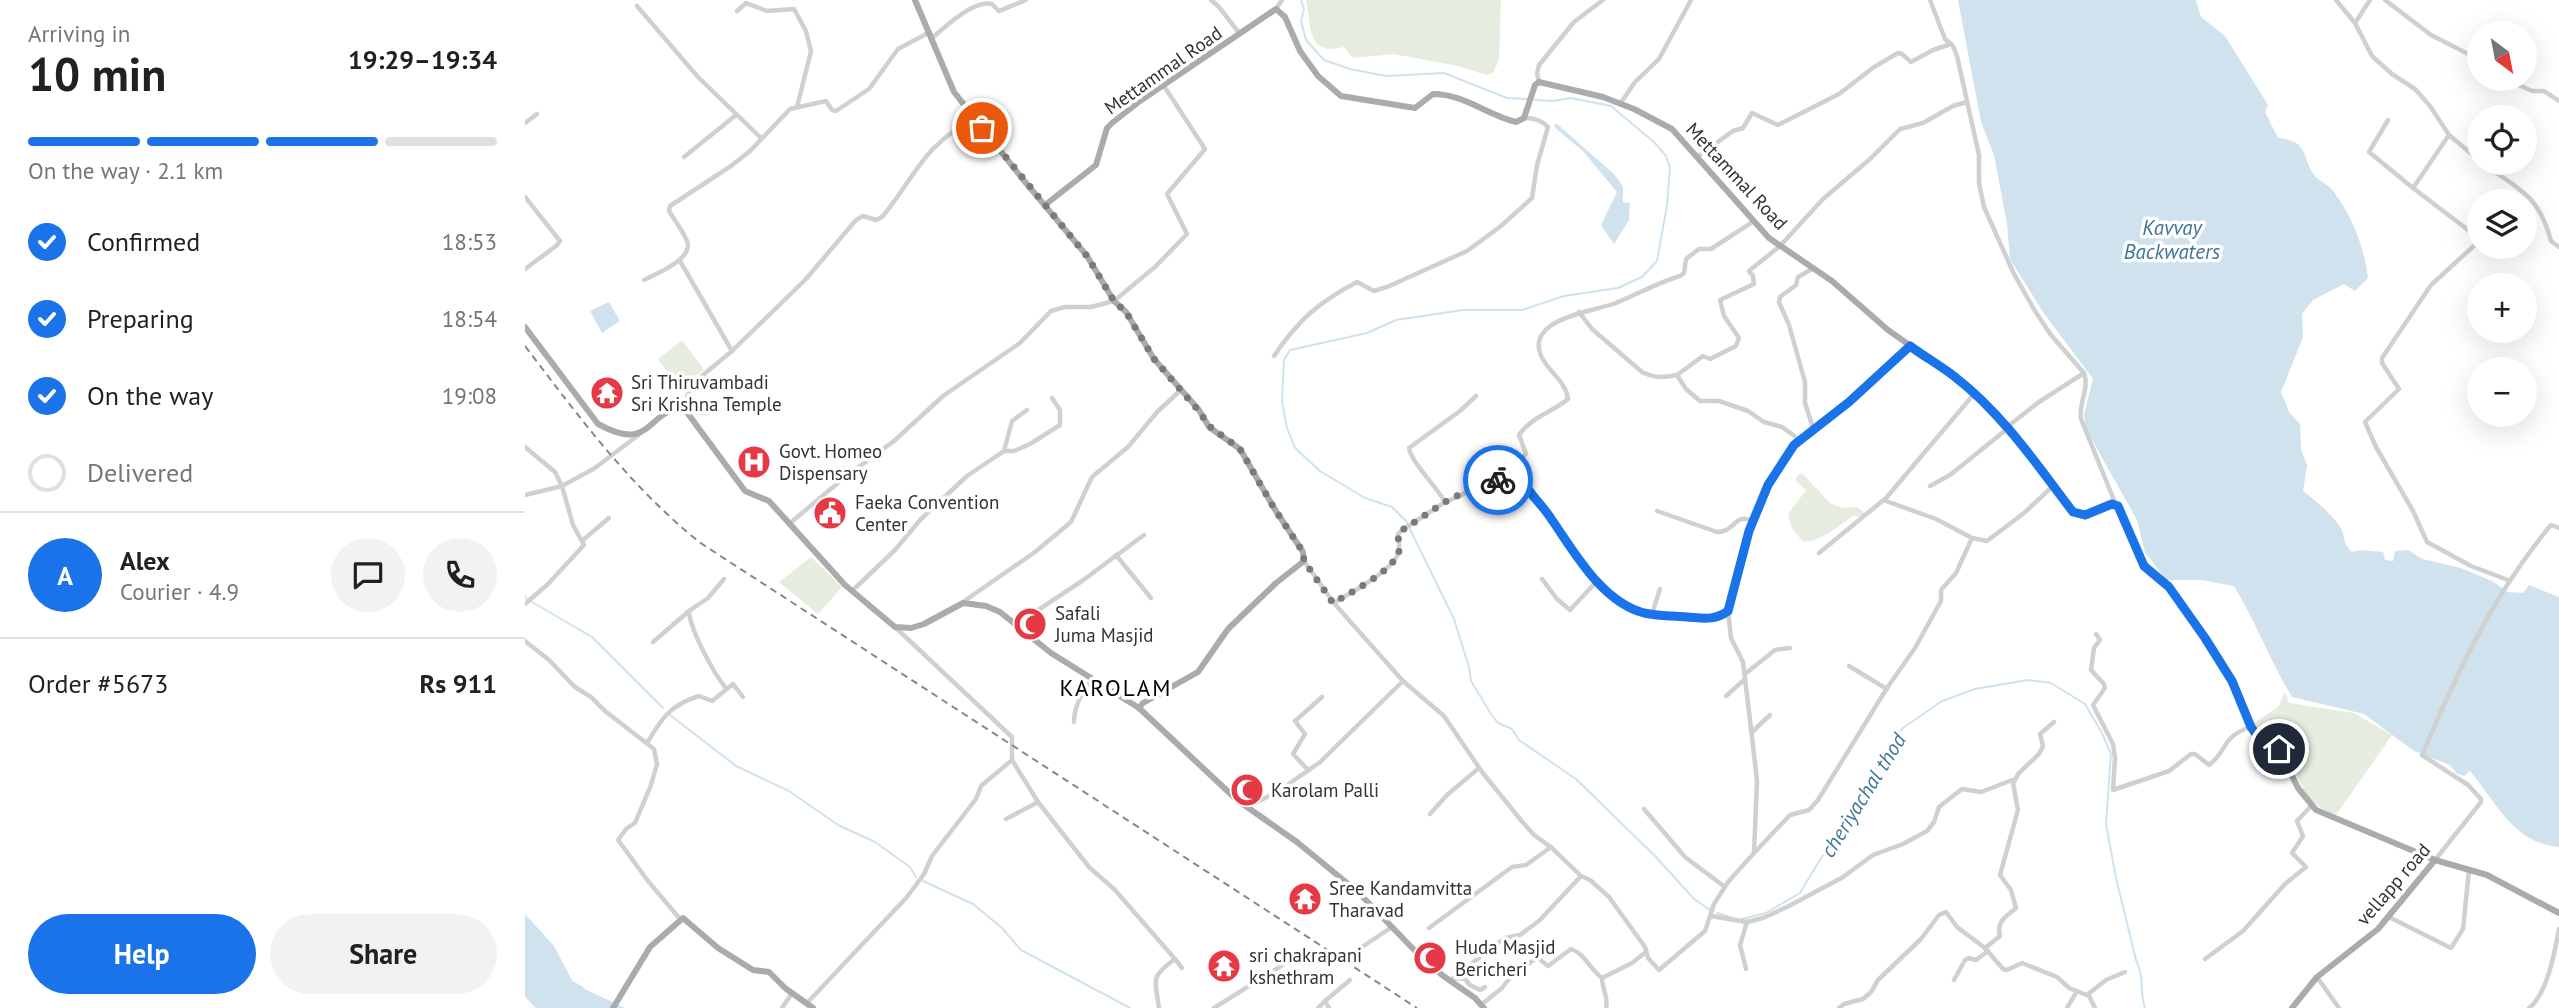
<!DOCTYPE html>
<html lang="en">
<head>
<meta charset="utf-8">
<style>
  body { margin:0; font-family:"PT Sans",sans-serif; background:#f2f2f2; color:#202124; height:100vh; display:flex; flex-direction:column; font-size:26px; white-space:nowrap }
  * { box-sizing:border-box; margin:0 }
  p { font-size:23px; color:#757577 }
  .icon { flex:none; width:38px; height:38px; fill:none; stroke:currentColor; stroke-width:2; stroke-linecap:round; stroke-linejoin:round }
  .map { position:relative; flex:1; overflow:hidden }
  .drawer { display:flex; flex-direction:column; background:#fff; width:525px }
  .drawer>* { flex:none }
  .needle { width:46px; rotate:148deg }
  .tools { position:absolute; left:1942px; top:21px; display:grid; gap:14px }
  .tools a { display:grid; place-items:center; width:70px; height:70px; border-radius:50%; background:#fff; box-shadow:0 7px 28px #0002; font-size:35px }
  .pin { position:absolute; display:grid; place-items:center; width:60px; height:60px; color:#fff; margin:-30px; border:4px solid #fff; border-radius:50%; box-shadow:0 2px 7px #0007 }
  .courier { position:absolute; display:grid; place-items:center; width:70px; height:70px; margin:-35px; border:5px solid #1a73e8; border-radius:50%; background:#fff; color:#222; box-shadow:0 2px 9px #0007 }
  .overview em { font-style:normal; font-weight:600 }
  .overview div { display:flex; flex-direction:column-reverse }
  .overview { display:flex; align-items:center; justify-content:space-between; height:119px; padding:0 28px }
  h1 { font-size:46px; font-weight:600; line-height:52px }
  .bar { display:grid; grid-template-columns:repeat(4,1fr); gap:10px 7px; align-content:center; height:84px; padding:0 28px }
  .bar i { height:9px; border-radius:5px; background:#e0e0e0 }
  .bar .on { background:#1a73e8 }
  .bar p { grid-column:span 4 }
  .line { display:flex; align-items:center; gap:18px; padding:0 28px; border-top:2px solid #e0e0e0 }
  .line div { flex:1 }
  .round { display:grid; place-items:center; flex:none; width:74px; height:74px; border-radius:37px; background:#f2f2f2 }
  ol { padding:0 28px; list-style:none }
  li { display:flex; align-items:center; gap:21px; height:77px }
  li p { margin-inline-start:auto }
  li .icon { padding:7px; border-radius:50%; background:#1a73e8; color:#fff; stroke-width:4 }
  li:last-child { color:#757577 }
  li i { width:38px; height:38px; border:4px solid #e0e0e0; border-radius:50% }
  .button { display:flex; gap:14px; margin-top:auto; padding:14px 28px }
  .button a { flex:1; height:80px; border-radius:42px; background:#1a73e8; color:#fff; font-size:28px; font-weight:600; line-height:80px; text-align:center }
  .button a+a { background:#f2f2f2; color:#202124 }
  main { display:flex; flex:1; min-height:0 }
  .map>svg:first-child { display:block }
</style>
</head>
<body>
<main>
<section class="drawer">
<div class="overview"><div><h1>10 min</h1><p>Arriving in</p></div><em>19:29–19:34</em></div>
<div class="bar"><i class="on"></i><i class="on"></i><i class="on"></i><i></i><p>On the way · 2.1 km</p></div>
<ol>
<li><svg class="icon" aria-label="check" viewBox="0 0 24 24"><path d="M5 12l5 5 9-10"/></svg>Confirmed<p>18:53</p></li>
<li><svg class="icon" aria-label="check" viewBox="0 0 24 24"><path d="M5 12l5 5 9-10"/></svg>Preparing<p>18:54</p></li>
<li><svg class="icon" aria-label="check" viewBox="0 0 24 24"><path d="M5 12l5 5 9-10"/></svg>On the way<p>19:08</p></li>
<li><i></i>Delivered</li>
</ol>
<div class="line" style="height:126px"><b class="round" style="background:#1a73e8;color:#fff">A</b><div><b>Alex</b><p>Courier · 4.9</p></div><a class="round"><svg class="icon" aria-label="chat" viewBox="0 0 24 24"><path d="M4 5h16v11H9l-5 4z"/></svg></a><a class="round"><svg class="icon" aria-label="phone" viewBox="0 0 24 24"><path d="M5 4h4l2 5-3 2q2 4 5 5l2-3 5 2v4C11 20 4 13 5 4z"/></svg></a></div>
<div class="line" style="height:91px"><div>Order #5673</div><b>Rs 911</b></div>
<div class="button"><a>Help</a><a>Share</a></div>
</section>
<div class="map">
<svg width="2034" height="1008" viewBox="0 0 2034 1008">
  <rect width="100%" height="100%" fill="#fff"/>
  <g fill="#e6ecdf">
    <path d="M781,0h195l-2,60 -6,13 -7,2 -28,-9 -65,-12 -40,4 -9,-11c-38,10 -32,-21 -38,-47z"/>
    <path d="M157,340l22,30 -26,17 -20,-28z"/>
    <path d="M1277,473l28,30 13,5 14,-1 8,6 -4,4 -8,-1c-15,10 -32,26 -50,26l-11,-14 -4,-14 18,-24 -10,-9v-4z"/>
    <path d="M286,557l31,30 -24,27 -39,-32z"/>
    <path d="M1760,692l4,11 65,10 38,22 -56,80c-40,-14 -34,-45 -58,-70 -8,-8 -19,-13 -27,-20l27,-18z"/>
  </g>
  <g fill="#cfe2ee">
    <path d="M1433,0h238l5,17 24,19 43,69 -3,7 13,26c34,3 22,22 39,40 6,5 13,8 17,14 19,26 30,55 34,86l-13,13 -11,-7 -31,16 -11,14 1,23 -22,55 8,20 11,12 1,25 6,16 -4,26c13,10 28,22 37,36 7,11 0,12 12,25l10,-2 21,2 2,8 8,1 2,-10 13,-1 14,9 39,9 31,13 16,11 15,1 6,-8 30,12v250c-46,-4 -62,-44 -89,-76l-6,5 -8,-3 -6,-8 -36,-14 -50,-37 -72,-17c-22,-36 -36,-75 -58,-111l-33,-6h-35l-21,-28 -8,-32 -51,-91 -2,-15 9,-35 -50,-67 -33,-53 -3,-35 -13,-69 -13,-33z"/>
    <path d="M1031,123l59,52 8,12v15l7,1 -1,17 -15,24 -13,-19 16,-33 -34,-41 -29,-24z"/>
    <path d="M84,302l11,19 -18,12 -12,-22z"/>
    <path d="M0,914l29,32 20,38 51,24h-89l-11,-11z"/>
  </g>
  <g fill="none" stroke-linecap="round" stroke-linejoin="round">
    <g stroke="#cfe2ee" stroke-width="2">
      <path d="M776,0l3,9 -3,12 5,19 18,20 26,9 36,7 58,-3 63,25 20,1"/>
      <path d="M1010,100l17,1 19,-3 40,8 44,37 11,13 4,12 -3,37 -10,56 -15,16 -24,11 -54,8 -42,14h-59l-67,10 -29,13 -77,17 -6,10 -2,42 5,26 8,20 25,23 45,27 27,9 14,14 48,98 15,48 2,14 20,33 7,9 14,6 7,11 57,39 80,78 38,42 16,11"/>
      <path d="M0,596l2,3"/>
      <path d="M7,602l60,35 71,71"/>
      <path d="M145,715l66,51 53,25 49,34 37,17 35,25 6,10"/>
      <path d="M398,881l50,23 29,24 19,22 109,58"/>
      <path d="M1192,913l16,5"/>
      <path d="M1217,919l24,-6 34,-20 21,-35 27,-34 40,-78 15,-18 39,-27 33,-12 53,-9 23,3 34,21 17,29 9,21 -5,70 10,54 20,82c9,18 3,31 9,48"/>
      <path d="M47,982l11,6"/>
    </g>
    <g stroke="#d0d0d0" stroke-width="4.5">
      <path d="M686,0l8,7 21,27"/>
      <path d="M1405,0l15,39 8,7 4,10 22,99v28l5,24 30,67 21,37 16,24 33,38 -45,29 -32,25"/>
      <path d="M1811,0l19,23 17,33 20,18 23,15 15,17 19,29 31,26"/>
      <path d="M1860,0l46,35 49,25"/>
      <path d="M112,6l61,71 63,61"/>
      <path d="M751,9l6,-9"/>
      <path d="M212,11l9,-8 21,8 27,-2 12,22 5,20 -14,56"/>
      <path d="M1830,23l15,-23"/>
      <path d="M407,38c14,-12 41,-38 60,-34l7,7 27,-11"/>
      <path d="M1981,79l26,12h12l15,10"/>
      <path d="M1014,82l-2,-8 2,-9 35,-43 29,-22"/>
      <path d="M1095,104l15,-22 24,-23 32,-59"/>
      <path d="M1863,120l-19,32 44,36"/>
      <path d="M0,123l12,-9"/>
      <path d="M1924,135l-36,53 59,45 6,6 -1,4 -46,42 -49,73v5l17,26 -34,33 11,25 37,64 14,31 44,24 37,14"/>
      <path d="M159,157l52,-42"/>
      <path d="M1172,157l36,-26 10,-3 9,-15 26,12 61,-31 35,-27 24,-14 4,1 9,8 22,-12 18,-6"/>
      <path d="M1957,163c37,26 57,32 69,78l8,6"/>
      <path d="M0,197l35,44 -4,5 -31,23"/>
      <path d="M155,261l52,90"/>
      <path d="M119,280c12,-6 50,-21 43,-39 -4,-10 -12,-20 -18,-30l1,-5 61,-40 19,-15 40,-42 36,-8 6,9 4,1 33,-22 29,-40 32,-17"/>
      <path d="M1054,312l13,17 50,43c12,6 21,6 35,3"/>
      <path d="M749,356c24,-36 45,-54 83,-74l17,9 13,-4 80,-36 34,-25 31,-28 5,-33 11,-38c-6,-7 -14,-9 -24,-9"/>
      <path d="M1559,373c6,16 -6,30 -3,46l35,86"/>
      <path d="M183,413l-21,-1v-16l5,-12 40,-33 74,-72 50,-59 7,-4 13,4 6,-3c16,-19 28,-40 43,-59 13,-17 31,-28 48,-41"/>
      <path d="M1288,428l-8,-25v-21l-16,-57 -10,-23 1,-5 16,-12 2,-8 16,-9"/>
      <path d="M1275,440l-18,-13 -18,-5 -16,-11 -29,-10h-19l-14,-12 -9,-14 26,-19 7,3 26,-13 3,-8 -15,-22 -4,-16 34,-16 -1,-8 -4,-5 31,-25 43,-47 47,-40 30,-30 23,-6 30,-17 14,-4"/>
      <path d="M0,447l30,25 7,14 -37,9"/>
      <path d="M479,451l8,-30 15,-11"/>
      <path d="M994,472l-2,-10 9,-8 -7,-19c12,-18 34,-23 49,-36 -2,-20 -26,-31 -29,-50 -5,-32 57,-38 77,-46 22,-9 41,-20 64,-27l4,-3 2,-14 13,-10h12l43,-28"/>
      <path d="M1405,486l20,-11 57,-46"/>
      <path d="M920,502c-9,-16 -34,-40 -36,-54l51,-37 16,-15"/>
      <path d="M1132,511l60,21c19,0 17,-20 36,-11"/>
      <path d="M264,524l56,-47 49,-36 49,-45 77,-53 31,-32 14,-4h26l23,-6 42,-35 31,-32 -20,-40 38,-45 -41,-63"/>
      <path d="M1447,538l-36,-19 -50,-18v-3l88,-104"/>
      <path d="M58,540l26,-22"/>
      <path d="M1294,553l67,-55"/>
      <path d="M591,555l35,43"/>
      <path d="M779,561l30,42 21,24 48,54 41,35 38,56 38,47 14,16 18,13 29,28 -41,44 -20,15 -15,3 -10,7 -45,36"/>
      <path d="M199,579l-16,19 -19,13c1,18 24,62 37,77"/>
      <path d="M1017,579l15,20 13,11 27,-29"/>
      <path d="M327,591l43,-41 26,-31 46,-43 37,-25h10l16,-7 30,-19v-15l-8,-12"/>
      <path d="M438,602l72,-50 36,-30 21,-45 36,-30 30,-36 23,-21"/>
      <path d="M809,603c16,-10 61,-33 65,-52 1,-5 -1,-12 -1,-17l3,-3 44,-29 15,-6 27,-17 6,-2 10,3 16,-8c10,24 21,28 33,47 23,34 49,83 92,94 14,3 29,3 43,4 16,1 27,4 41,-6"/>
      <path d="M0,604l23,-20 36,-39 -11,-20 -11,-39 33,-18 46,-35"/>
      <path d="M1127,614l8,-25"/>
      <path d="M370,627l117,110v23l26,42 51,65 26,23 60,69c-25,18 -20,20 -16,49"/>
      <path d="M495,628l12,-14 50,-33 62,-46"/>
      <path d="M1571,634l4,6 -6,8 -3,22 13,14 1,4 -12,17 20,39 2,14 -2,32 56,-19 22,-17h4l14,11c19,-14 11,-27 41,-38"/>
      <path d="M0,641l24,19 26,27 16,10 14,14 49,38 3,15 -6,21 -16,38 -9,6 -8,11 30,41 32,38"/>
      <path d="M128,642l36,-31"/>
      <path d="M1324,666l38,23"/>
      <path d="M1220,674l30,-24 15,-2"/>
      <path d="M1201,696l19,-17"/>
      <path d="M549,722c0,-13 8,-34 19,-42"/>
      <path d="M1227,732l18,-17"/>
      <path d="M122,743c15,-25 23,-38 52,-47l13,5 21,-17 10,13"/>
      <path d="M783,770l-15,-16 12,-20 -10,-13 27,-24"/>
      <path d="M722,807l30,-15 42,-29 84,-82"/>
      <path d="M1119,809l41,48 40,30"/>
      <path d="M905,814l17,-19 32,-27"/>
      <path d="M481,819l32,-17"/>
      <path d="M1230,852l35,-37 19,-5 9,-10 69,-112 28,-40 26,-47v-11l15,-17 16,-35 15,3 37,-28 29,-27"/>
      <path d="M1910,860l46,-58v-3l-13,-14 -46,-30c35,-82 71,-161 129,-230l8,3"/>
      <path d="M1056,876l9,4 19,17 36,50 3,11 11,12 46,-39 9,-27 14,-22 26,-29 3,-72 -5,-44 -9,-75 -12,-24 -3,-27 21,-80 19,-46 26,-40 55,-43 61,-55"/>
      <path d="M1186,916l36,6 16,-4 26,-12 54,-29 30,-22 30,-11 24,-13 7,-9 5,-15 23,-18 19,3 34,-13"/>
      <path d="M1864,917l62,31 12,-19 6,-59"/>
      <path d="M904,928l83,-61 14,-2 25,-18"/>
      <path d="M1460,948l15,-12c-4,-15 6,-19 16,-28l-5,-18 -11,-15 18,-65 -5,-27 6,-10 20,-19 4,-8 -3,-12 14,-12"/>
      <path d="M822,957l45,-30"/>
      <path d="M650,959l7,9"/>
      <path d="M1680,959l38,-28 42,-47 21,-17 -14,-14 11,-17 -6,-15 15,-16"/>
      <path d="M1221,969l-6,-24 7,-23"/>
      <path d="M1792,977l22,31"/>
      <path d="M928,978l12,1 5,6 10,5 5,-3"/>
      <path d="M1429,980l11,-20 4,-2 7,2 12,-9"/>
      <path d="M1562,995l19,-15 19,-8"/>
      <path d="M281,1004l101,-107 17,-23 8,-18 44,-57 5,-13 31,-26"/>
      <path d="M956,1005l21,-17 10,-13 22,-15 4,-2 10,8 23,-17c14,5 20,21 31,29"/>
      <path d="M257,1008l10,-15"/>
      <path d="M689,1008l70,-44"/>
      <path d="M793,1008l7,-7"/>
      <path d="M804,1008l-4,-7 25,-21"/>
      <path d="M1081,1008c3,-10 -4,-19 -4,-30l30,-15 14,-11"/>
      <path d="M1314,1008l5,-4 19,-5 8,-7 7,-12 43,-41 18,-24 7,-3 11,15 28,21 18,21 4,1 15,-7 35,14 12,11 20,8 6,12"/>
      <path d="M1542,1008l10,-17"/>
      <path d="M2004,1008c18,-13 26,-57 30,-79"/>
    </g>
    <g stroke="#ababab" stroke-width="6">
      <path d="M390,0l39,92 67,85 66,79 27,45 12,11 28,47 45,51 10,17 31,22 34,59 29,44 1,9 -28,22 -48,46 -30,43 -55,31 -4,5"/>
      <path d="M520,205l51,-40 11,-37 5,-5 28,-22 136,-92 9,8 15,34 18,25 23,20 74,12 18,-14c31,0 54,21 83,28l8,-4 11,-33 4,-3 64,15 31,12 38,20 97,109 63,43 56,49 68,48 21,19 48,52 48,63 12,3c10,-4 22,-13 33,-9l26,60 25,21 36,51 27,43 18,46 6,7 23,15 19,39 18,22 119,50 52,15 72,38"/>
      <path d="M0,327l73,97c53,29 47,-11 85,-17l62,84 24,10 76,84 50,42 16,1 13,-4 39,-21 23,3 14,6 51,41 88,55 98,92 60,42 61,50 65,67 19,16 33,23 9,10"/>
      <path d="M88,1008l37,-61 33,-29 35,30 35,22 16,2 16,16 28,20"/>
      <path d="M1767,1008l25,-31 61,-48 57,-69"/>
    </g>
    <path stroke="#888" stroke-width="2" stroke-dasharray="7 5" stroke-linecap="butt" d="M0,346c55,72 103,138 174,196l718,466"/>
  </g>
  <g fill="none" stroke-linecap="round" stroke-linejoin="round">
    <path stroke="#7a7a7a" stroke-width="7" stroke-dasharray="0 12.6" d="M457,128l105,128 27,45 12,11 28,47 45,52 10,15 31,23 34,59 29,44 1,9 29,42c17,-10 62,-33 66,-52 1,-5 -1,-12 -1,-17l3,-3 44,-29 48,-25 5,3"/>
    <path stroke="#1a73e8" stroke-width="9" d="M973,480l21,-8c10,24 21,29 33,48 23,33 50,82 92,93 14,3 29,3 43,4 16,1 27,4 41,-6l21,-80 19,-46 26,-40 55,-43 61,-56c15,11 31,20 45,31 48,37 82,88 118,135l12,3 27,-11 6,2 26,60 25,21 36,51 27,43 19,46 5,7 23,15"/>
  </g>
  <defs>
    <symbol id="temple-disc" viewBox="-11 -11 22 22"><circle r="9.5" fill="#e63946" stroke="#fff"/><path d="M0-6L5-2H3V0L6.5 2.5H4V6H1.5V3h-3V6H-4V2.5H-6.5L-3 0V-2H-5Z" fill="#fff"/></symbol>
    <symbol id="hospital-disc" viewBox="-11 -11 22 22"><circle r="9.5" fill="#e63946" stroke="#fff"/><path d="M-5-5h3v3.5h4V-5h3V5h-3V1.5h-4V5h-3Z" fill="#fff"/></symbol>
    <symbol id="civic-disc" viewBox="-11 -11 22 22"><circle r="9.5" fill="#e63946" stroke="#fff"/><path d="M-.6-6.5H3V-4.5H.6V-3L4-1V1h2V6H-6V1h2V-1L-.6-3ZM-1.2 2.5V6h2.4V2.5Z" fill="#fff"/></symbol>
    <symbol id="mosque-disc" viewBox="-11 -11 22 22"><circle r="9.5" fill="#e63946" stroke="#fff"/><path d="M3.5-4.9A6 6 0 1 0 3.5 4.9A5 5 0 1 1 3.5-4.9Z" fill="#fff"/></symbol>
  </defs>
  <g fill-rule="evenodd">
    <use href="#temple-disc" x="63" y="374" width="38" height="38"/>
    <use href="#hospital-disc" x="210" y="443" width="38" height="38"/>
    <use href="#civic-disc" x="286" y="494" width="38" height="38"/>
    <use href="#mosque-disc" x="486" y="605" width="38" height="38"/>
    <use href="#mosque-disc" x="703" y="771" width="38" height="38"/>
    <use href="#temple-disc" x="761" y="880" width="38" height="38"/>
    <use href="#mosque-disc" x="886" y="939" width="38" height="38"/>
    <use href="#temple-disc" x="680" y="947" width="38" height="38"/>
  </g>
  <g text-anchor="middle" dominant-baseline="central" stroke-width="7" stroke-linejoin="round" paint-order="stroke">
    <g font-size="19" fill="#333" stroke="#fff">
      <text transform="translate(638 70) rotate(-35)">Mettammal Road</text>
      <text transform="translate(1212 176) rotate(47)">Mettammal Road</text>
      <text transform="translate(1868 884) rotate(-49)">vellapp road</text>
    </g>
    <g font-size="19" fill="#333" stroke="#fff" text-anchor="start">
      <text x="106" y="382">Sri Thiruvambadi<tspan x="106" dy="22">Sri Krishna Temple</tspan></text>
      <text x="254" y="451">Govt. Homeo<tspan x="254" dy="22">Dispensary</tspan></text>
      <text x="330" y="502">Faeka Convention<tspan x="330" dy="22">Center</tspan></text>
      <text x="530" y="613">Safali<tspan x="530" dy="22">Juma Masjid</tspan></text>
      <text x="746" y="790">Karolam Palli</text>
      <text x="804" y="888">Sree Kandamvitta<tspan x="804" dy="22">Tharavad</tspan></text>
      <text x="930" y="947">Huda Masjid<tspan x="930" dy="22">Bericheri</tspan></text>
      <text x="724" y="955">sri chakrapani<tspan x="724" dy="22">kshethram</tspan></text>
    </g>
    <g font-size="21" font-style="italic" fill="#3f7597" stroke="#fff">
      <text x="1647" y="227">Kavvay<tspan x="1647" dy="24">Backwaters</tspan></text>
      <text transform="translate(1338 795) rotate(-58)">cheriyachal thod</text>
    </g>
    <g font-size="23" letter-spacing="2" fill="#000" stroke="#fff">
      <text x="591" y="687">KAROLAM</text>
    </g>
  </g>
</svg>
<div class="tools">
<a><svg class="needle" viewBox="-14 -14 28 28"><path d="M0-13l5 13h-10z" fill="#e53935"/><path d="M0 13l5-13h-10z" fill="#757577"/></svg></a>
<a><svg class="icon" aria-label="locate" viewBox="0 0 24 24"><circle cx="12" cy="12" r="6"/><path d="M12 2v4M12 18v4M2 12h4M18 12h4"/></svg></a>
<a><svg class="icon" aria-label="layers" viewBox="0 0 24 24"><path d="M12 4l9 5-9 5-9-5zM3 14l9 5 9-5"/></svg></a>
<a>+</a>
<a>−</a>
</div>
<div class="pin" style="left:457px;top:128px;background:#ea580c"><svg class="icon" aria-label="bag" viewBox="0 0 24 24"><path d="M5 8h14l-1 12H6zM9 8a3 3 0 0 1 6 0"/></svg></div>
<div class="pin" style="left:1754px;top:749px;background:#1f2937"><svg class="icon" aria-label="home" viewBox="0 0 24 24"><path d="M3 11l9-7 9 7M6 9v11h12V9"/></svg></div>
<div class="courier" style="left:973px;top:480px"><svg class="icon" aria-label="bike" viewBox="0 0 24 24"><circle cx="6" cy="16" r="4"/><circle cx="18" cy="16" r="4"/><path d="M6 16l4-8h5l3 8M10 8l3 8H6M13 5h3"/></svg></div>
</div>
</main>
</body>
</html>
